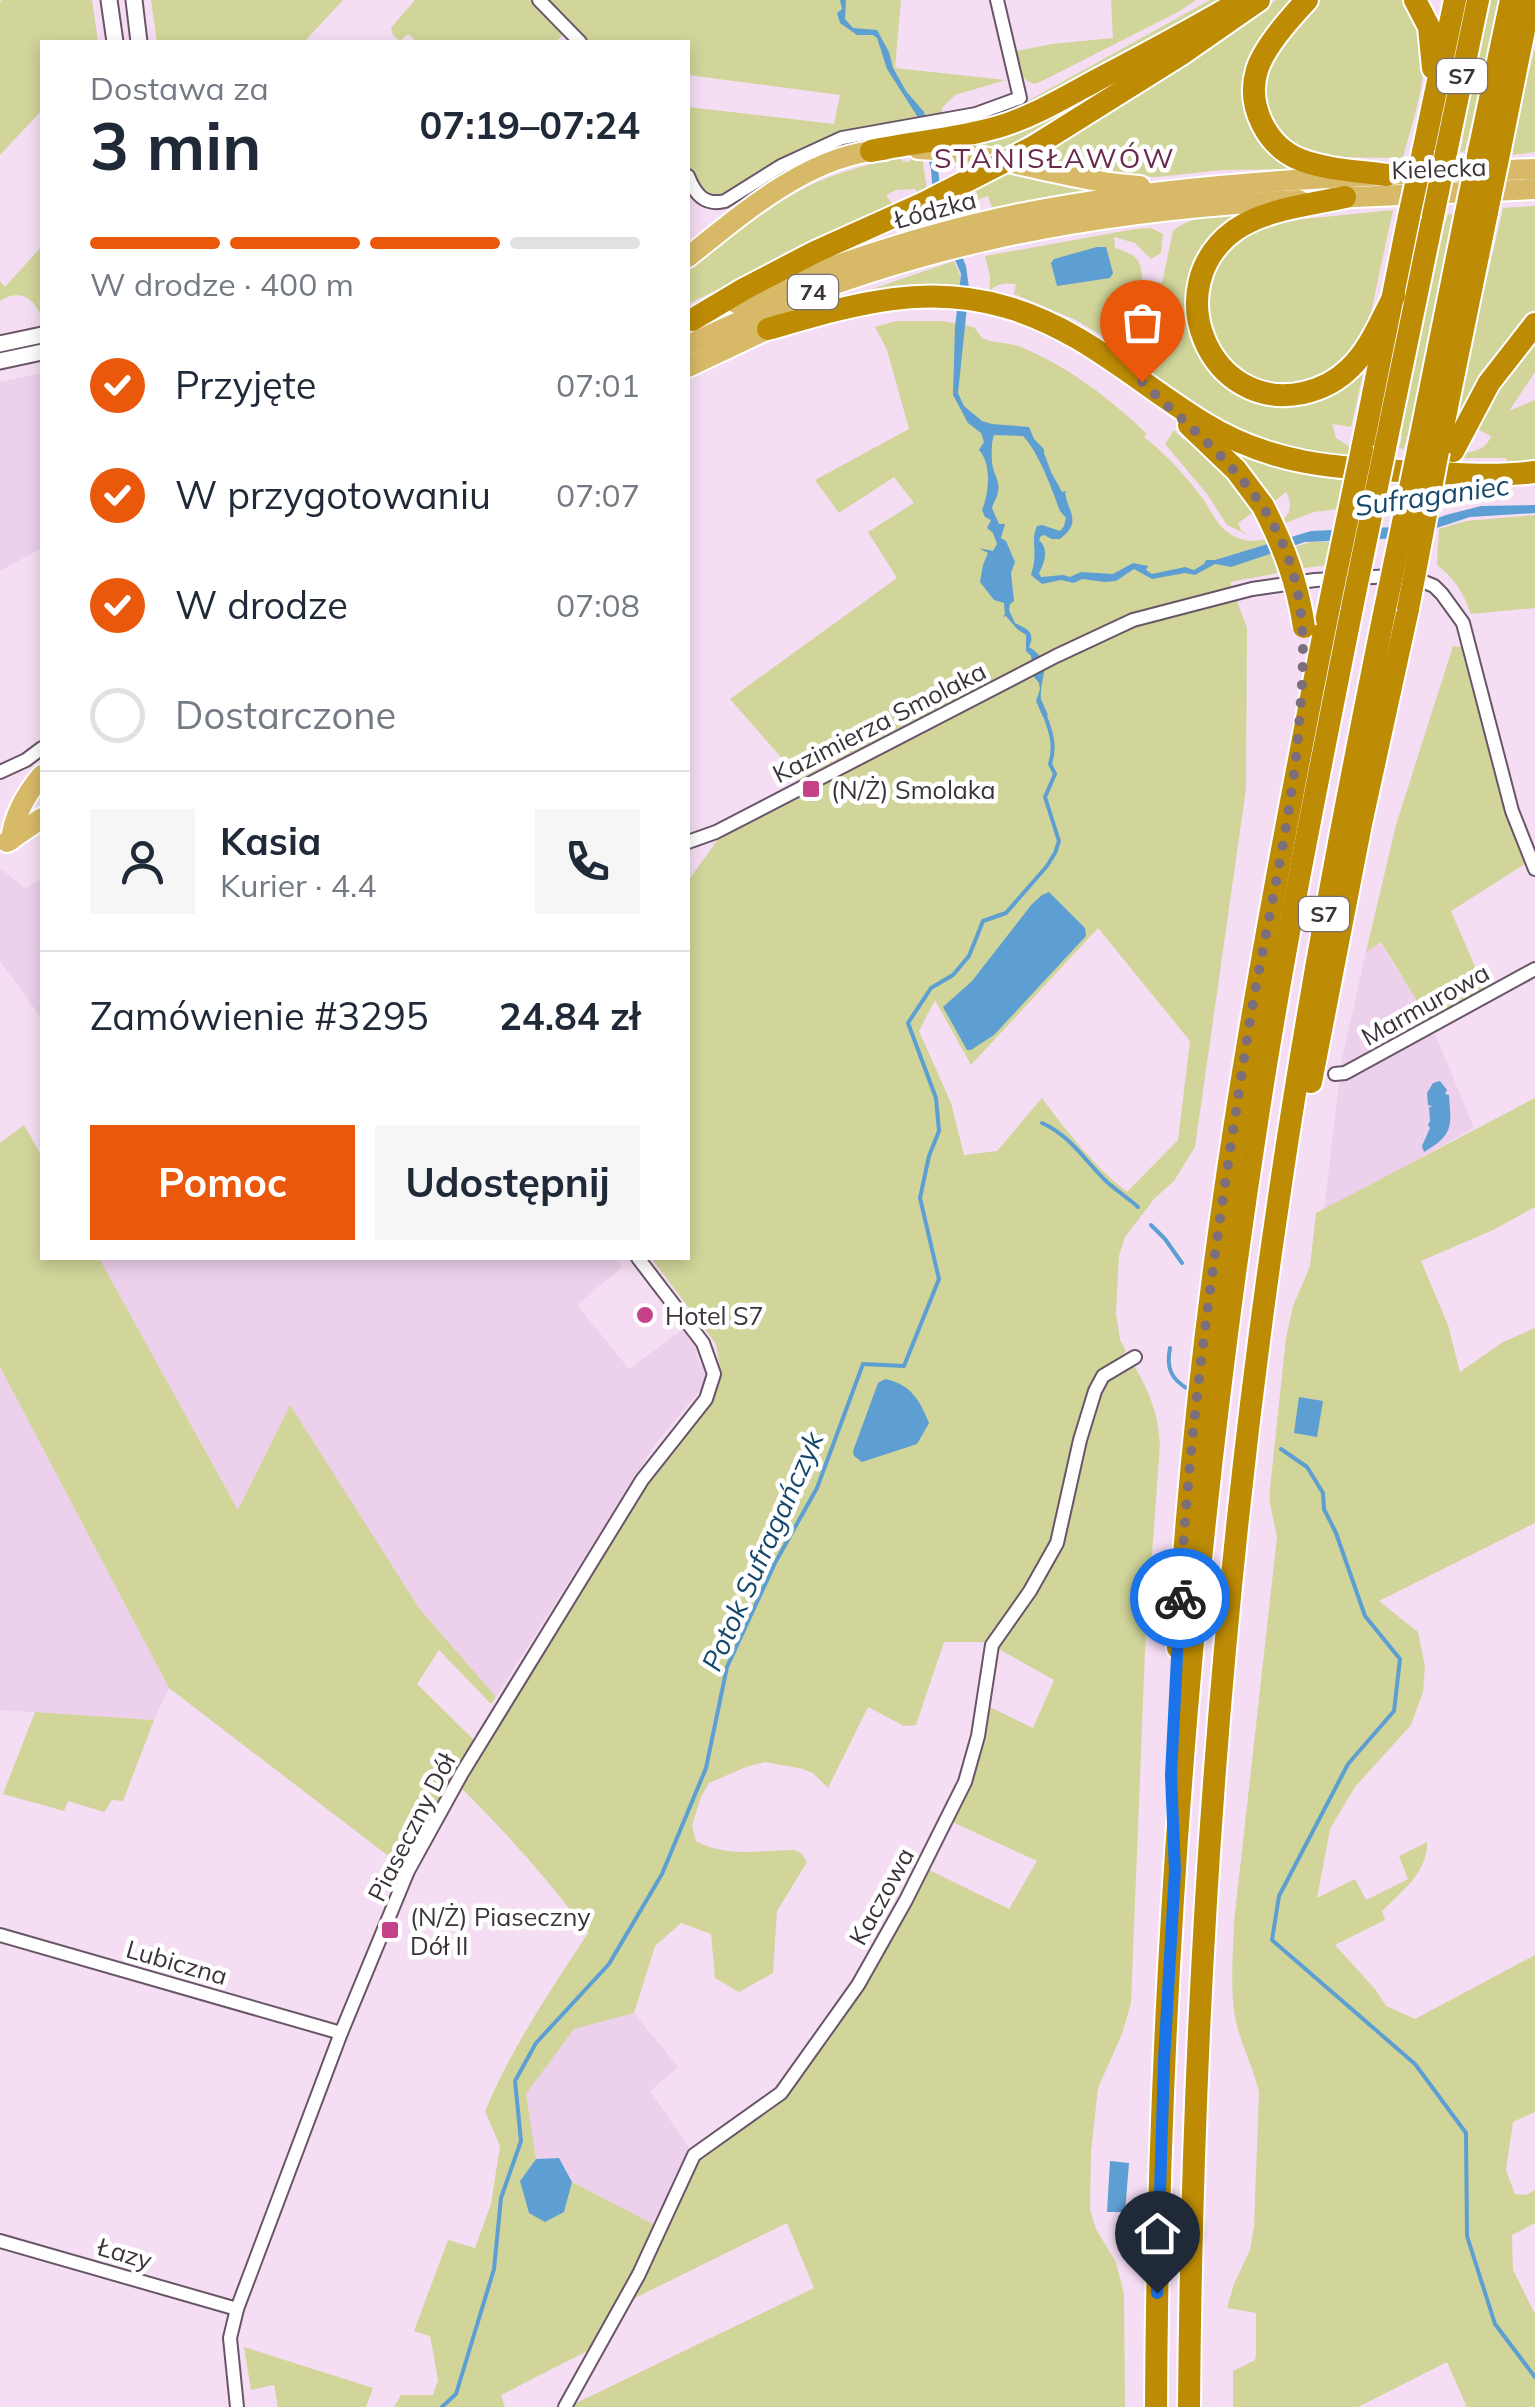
<!DOCTYPE html>
<html lang="pl">
<head>
<meta charset="utf-8">
<style>
  body { margin:0; font-family:Mulish,sans-serif; background:#f6f6f7; color:#1f2937; height:100vh; display:flex; flex-direction:column; font-size:38px; white-space:nowrap }
  * { box-sizing:border-box; margin:0 }
  p { font-size:32px; color:#747a83 }
  .icon { flex:none; width:55px; height:55px; fill:none; stroke:currentColor; stroke-width:2; stroke-linecap:round; stroke-linejoin:round }
  .map { position:relative; flex:1; overflow:hidden }
  .panel { position:absolute; left:40px; top:40px; width:650px; height:1220px; display:flex; flex-direction:column; background:#fff; border-radius:0px; box-shadow:0 5px 15px #0003 }
  .panel>* { flex:none }
  .pin { position:absolute; display:grid; place-items:center; width:85px; height:85px; color:#fff; margin:-102px -42px; border-radius:50% 50% 50% 0; rotate:-45deg; box-shadow:0 0 10px #0007 }
  .pin .icon { rotate:45deg }
  .courier { position:absolute; display:grid; place-items:center; width:100px; height:100px; margin:-50px; border:8px solid #1a73e8; border-radius:50%; background:#fff; color:#222; box-shadow:0 2px 12px #0007 }
  .overview em { font-style:normal; font-weight:700 }
  .overview div { display:flex; flex-direction:column-reverse }
  .overview { display:flex; align-items:center; justify-content:space-between; height:170px; padding:0 50px }
  h1 { font-size:65px; font-weight:700; line-height:75px }
  .bar { display:grid; grid-template-columns:repeat(4,1fr); gap:15px 10px; align-content:center; height:120px; padding:0 50px }
  .bar i { height:12px; border-radius:8px; background:#e0e1e3 }
  .bar .on { background:#ea580c }
  .bar p { grid-column:span 4 }
  .line { display:flex; align-items:center; gap:25px; padding:0 50px; border-top:2px solid #e0e1e3 }
  .line div { flex:1 }
  .round { display:grid; place-items:center; flex:none; width:105px; height:105px; border-radius:0px; background:#f6f6f7 }
  ol { padding:0 50px; list-style:none }
  li { display:flex; align-items:center; gap:30px; height:110px }
  li p { margin-inline-start:auto }
  li .icon { padding:10px; border-radius:50%; background:#ea580c; color:#fff; stroke-width:4 }
  li:last-child { color:#747a83 }
  li i { width:55px; height:55px; border:5px solid #e0e1e3; border-radius:50% }
  .action { display:flex; gap:20px; margin-top:auto; padding:20px 50px }
  .action a { flex:1; height:115px; border-radius:0px; background:#ea580c; color:#fff; font-size:40px; font-weight:700; line-height:115px; text-align:center }
  .action a+a { background:#f6f6f7; color:#1f2937 }
  .map>svg:first-child { display:block }
</style>
</head>
<body>
<div class="map">
<svg width="1535" height="2407" viewBox="0 0 1535 2407">
  <rect width="100%" height="100%" fill="#f5def3"/>
  <g fill="#edd0eb">
    <path d="M42,373v175l-42,23v-189z"/>
    <path d="M0,868l26,21 16,-12v142l-42,-58z"/>
    <path d="M1380,942l48,77 -88,49 26,-116z"/>
    <path d="M1434,1031l40,97 -150,83 15,-128z"/>
    <path d="M99,1258h515l8,9 -45,38 52,64 56,-41 9,11 4,21 7,11 2,9 -7,11 -44,52 -160,254 -77,-89 -129,-202 -51,105z"/>
    <path d="M0,1367l169,321 -15,32 -154,-10z"/>
    <path d="M634,2013l44,54 -28,24 42,61 -37,73 -83,-43 -13,-24 -23,1 -10,-65 48,-65z"/>
  </g>
  <g fill="#d1d59a" fill-rule="evenodd">
    <path d="M2,0h90l6,42h-56v68l-42,45v-153z"/>
    <path d="M151,0h192l-39,42h-147z"/>
    <path d="M415,0h486l-6,68 111,12 -51,15 -13,13v7l-38,4 -60,13 -115,64 -14,3 -18,-9 -9,-20v-63l146,17 6,-29 -152,-20v-33h-105l-18,-9 -10,9h-138l-9,-8 -8,7 -7,-6 -2,-7z"/>
    <path d="M1111,0h85l-18,12 -134,68 -9,4c-17,-4 -16,-19 -18,-33l35,-7 61,-6z"/>
    <path d="M1210,0h21l-227,119 -37,4 57,-20z"/>
    <path d="M1276,0h19c-11,17 -43,56 -48,73 -12,40 11,71 41,96l-66,1 -65,7 -61,-3 -64,-14c85,-49 167,-100 244,-160z"/>
    <path d="M1319,0h84c41,40 12,110 0,158l-78,-1 -22,-6 -27,-21 -12,-27v-20l14,-35z"/>
    <path d="M1484,0h20l-29,139 -8,1 -2,11 -5,1 3,-12 -6,-4z"/>
    <path d="M1222,20l-90,56 -111,62 1,3 -21,12 -36,-8z"/>
    <path d="M1535,49v103l-23,3 11,-65z"/>
    <path d="M922,156l5,34 -8,4 -4,-5 -19,1 -10,5 7,10 -205,99v-33c41,-31 82,-68 129,-89 27,-11 54,-19 82,-24l4,3 5,1 6,-5z"/>
    <path d="M1011,169l104,22 -122,20 -5,-15 -8,3 -5,6 -5,11 -3,1 -8,-20z"/>
    <path d="M1535,206v106l-25,30 -57,85 50,-219z"/>
    <path d="M1393,210l-25,116 -15,26 -16,17 -27,14 -23,4 -30,-5 -36,-27 -14,-41 5,-41 12,-20 20,-19 30,-12z"/>
    <path d="M1244,212l-56,77c-8,57 27,75 65,109l110,-24 -12,53 -19,-3 4,14 14,9 -2,12 -89,-17 -48,-24 -54,-37 -56,-46 -25,-15 -62,-26 2,-10c-10,-1 -19,-1 -26,7v-15l-5,-20 150,-27 16,-1 12,6 -2,19 -10,6 -16,-16 -21,-6 1,11c19,7 26,8 27,31l20,4 11,-52c18,-16 49,-16 71,-19z"/>
    <path d="M1448,214h5l-3,11 7,5 -43,205 -7,1 -3,13 -5,-1 3,-11 -6,-7 42,-203 6,-1z"/>
    <path d="M42,246v73c-7,-20 -21,-31 -42,-18v-20l5,6z"/>
    <path d="M954,261l6,14v13l-114,10z"/>
    <path d="M896,321h46l32,6 8,11c13,6 26,4 39,9 46,19 90,52 125,86l-2,4c22,17 42,39 59,62 7,10 13,24 23,32 12,10 30,13 44,6l3,6 -55,16 58,-8 8,21 -54,10 17,46 -1,161 -51,358 -21,34 -20,18 -29,38 -6,19 -3,57 4,27 6,11 -11,12 -40,75 -24,101 -25,50 -36,53h-46l-28,83 -12,1 -36,-19 -40,81 -15,-15 -10,-4 -38,-7 -19,5 -37,16 -8,14 -9,29 4,15c31,17 64,9 98,9l7,3 6,9 -30,49 -4,62 -34,19 -24,-14 -4,-44 -30,-11 -26,23 -21,67 -60,16 -48,65 10,65 -16,22 43,31 9,-30 83,43 -20,48 -42,75 -92,47 4,12h-111l7,-12h32l5,-15 -8,-44 -16,-5 34,-91 27,8 16,-44 9,-58 -15,-35c27,-64 65,-120 103,-178 -39,-52 -81,-100 -127,-145l185,-305 47,-56 16,-23 8,-19 4,-12 -5,-29 -65,-86h37v-377l31,-43 85,-43 269,-144 -3,-10 -270,138 -70,-80 167,-121 -29,-46 46,-29 -20,-26 -55,36 -24,-33 94,-51 -22,-79 -12,-23zM1098,928l92,113 -12,99 -51,52c-33,-26 -60,-60 -85,-94l-45,53 -33,4 -13,-52 -32,-72 16,-31 36,65z"/>
    <path d="M1535,338v34l-26,39 26,-11v61l-28,2 -1,-5h-43l2,-5c12,-2 22,-5 26,-17l-16,-8 28,-50z"/>
    <path d="M1174,430l10,10 3,-6 38,32 30,45 -17,12 3,7 7,5 -21,-10 -20,-31 -42,-50z"/>
    <path d="M1209,436l69,30 66,14 -6,29 -24,3 -34,13c9,-11 14,-19 6,-33l-16,13z"/>
    <path d="M1535,515v93l-64,6c-8,-22 -16,-35 -34,-49l2,-36 27,-8z"/>
    <path d="M1311,542h20l-4,23 -29,4 -7,-21z"/>
    <path d="M1453,646l8,1 45,166 19,51 -74,47 34,79 -57,29 -47,-77 -15,10 30,-127z"/>
    <path d="M1535,1098v109l-42,23 -72,31 27,64 12,47 43,-30 32,-14v195l-156,78 39,31 7,34 -2,26 -12,33 -56,62 -25,42 -13,69 38,-19 11,21 42,-21 -9,-23 28,-14c1,30 -25,49 -45,69l3,9 -50,25 40,44 11,17 29,13 120,-64v157l-22,10 -7,48 9,24 11,1 9,-5v33l-23,12 1,35 22,44v93h-70l1,-2 -19,-43 -89,45h-125v-36l22,-11 1,-5v-42l-29,-5 7,-24 16,-34 4,-24 5,-134c-6,-26 -19,-49 -24,-75 -5,-31 -2,-64 -1,-95l43,-385 -7,-33v-16l16,-150 7,-32 17,-40 6,-53z"/>
    <path d="M24,1125l18,32v101h57l139,252 52,-105 129,203 77,89 -5,7 -52,-54 -22,34 57,56 -70,128 -235,-180 -169,-321v-224z"/>
    <path d="M1130,1367h5c15,27 23,46 25,77l-15,207 -14,352 -9,31 -24,54 -7,64 -1,58 6,19 20,33 8,32 1,113h-557l246,-119 -27,-65 -162,80 72,-146 86,-60 142,-229 84,41 28,-48 -87,-40 36,-116 47,23 21,-48 -59,-33 66,-102 23,-104 16,-49 8,-13z"/>
    <path d="M35,1712l119,8 -31,81 -11,-1 -8,12 -36,-11 -4,10 -61,-17z"/>
    <path d="M244,2347l129,41 -7,19h-88l-4,-22 -23,5z"/>
  </g>
  <g fill="#5d9fd2">
    <path d="M840,0h6l-1,19 8,9 24,2 12,22 4,16 13,23 18,21 13,46 5,50 24,58 3,22 -11,105 6,13 18,15 10,3 37,3 5,12 10,10v4l7,19 11,20 5,-1 -2,2c4,21 17,29 -5,46h-8l-8,-4 -3,1 -2,4c10,9 6,22 0,33l2,4 22,-2 7,2 11,-5 32,2 20,-11 15,3 -2,4 6,4 33,-7 9,3 10,-6 2,-4h9l96,-29 105,-5 30,-11 35,-9 54,-1v8l-65,4 -64,21 -101,4 -74,25 -16,-3 -20,11 -10,-2 -33,6 -18,-10 -18,12 -11,1 -23,-3 -8,4 -13,-3 -19,4 -11,-9c1,-5 3,-9 3,-14 2,-13 -3,-22 3,-35l5,-1 18,6 4,-5 2,-8 -6,-7c-9,-24 -21,-58 -37,-75l-29,-1c-3,8 -3,24 -1,33 2,8 7,14 5,24 -1,6 -5,11 -6,16l7,16h6l-4,14 5,3 9,21 -4,11 3,28 -4,3 -1,6 6,13c12,6 21,9 14,24 26,16 10,30 12,52 1,2 6,14 7,16l-5,2 -7,-16 4,-12 -1,-6 -5,-6 -3,-21 -5,-5v-16l-9,-6 -11,-13 -3,1 2,-3 -1,-11 -10,-3 -14,-18 3,-17 5,-12 -9,-5 14,3 4,-7 -4,-11 -6,-5 4,-8 -6,-3 -3,-7c7,-17 10,-46 -3,-60l5,-8 -3,-9 -13,-10 -15,-28 2,-68 6,-53 -27,-64 -3,-41 -14,-53 -30,-47 -10,-31 -4,-3h-16l-17,-12 -3,-10 5,-4z"/>
    <path d="M1097,247h9l7,26 -3,5 -53,8 -6,-23 3,-4z"/>
    <path d="M1049,892l36,36 1,8 -92,99 -23,15h-4l-24,-43 29,-26 60,-77 10,-9z"/>
    <path d="M1440,1081l7,9 -2,4 4,1c2,30 6,39 -25,57l-2,-6 8,-18 -2,-3 2,-4 -1,-14h4l-5,-2 -1,-12 6,-10z"/>
    <path d="M885,1379c26,5 35,22 44,44l-12,21 -55,18 -8,-6 -1,-5 25,-68z"/>
    <path d="M1299,1397l24,4 -6,36 -23,-4z"/>
    <path d="M559,2158l13,24 -8,30 -19,10 -16,-9 -9,-32 16,-22z"/>
    <path d="M1110,2161l19,2 -4,49h-18z"/>
  </g>
  <g fill="none" stroke-linecap="round" stroke-linejoin="round">
    <g stroke="#5d9fd2" stroke-width="4">
      <path d="M1042,1123c29,13 43,38 65,59 10,9 21,16 31,25"/>
      <path d="M1151,1225l14,14 17,24"/>
      <path d="M1170,1348c-4,20 1,31 18,41"/>
      <path d="M1281,1449l26,18 16,26 1,16 12,24 29,83 35,43 -6,52 -46,53 -69,132 -7,44 143,124 51,69 1,103 28,88 40,53"/>
      <path d="M442,2407l14,-13 38,-125 7,-71 20,-57 -6,-60 21,-38 73,-79 53,-90 44,-106 21,-101 48,-104 42,-75 46,-124 41,2 35,-87 -19,-81 9,-42 10,-25 -3,-33 -28,-75 23,-35 22,-13 16,-19 14,-35 23,-8 41,-47 8,-13 4,-12 -14,-44 10,-23 -5,-10c6,-19 1,-32 -6,-51"/>
    </g>
    <defs>
      <g id="minor">
        <path d="M539,0l41,42"/>
        <path d="M688,176c7,18 16,30 37,25l56,-35 61,-28 134,-24 44,-16 -23,-98"/>
        <path d="M1412,577l22,9 8,8 21,29 49,188 23,58"/>
        <path d="M0,772l26,-12 16,-12"/>
        <path d="M688,842l28,-10 340,-176 77,-36 119,-31 63,-9 78,-4"/>
        <path d="M1335,1074l10,-1 190,-104"/>
        <path d="M0,1935l341,98"/>
        <path d="M0,2241l237,68"/>
        <path d="M237,2407l-7,-69 7,-29 104,-276 67,-162 54,-98 180,-293 64,-81 8,-25 -11,-31 -65,-85"/>
        <path d="M565,2407l74,-133 55,-119 87,-62 77,-108 48,-85 59,-118 13,-46 14,-91 38,-54 27,-48 23,-103 15,-49 8,-15 32,-19"/>
      </g>
      <g id="tertiary">
        <path d="M109,0l6,42"/>
        <path d="M134,0l5,42"/>
        <path d="M0,344l42,-9"/>
        <path d="M0,361l42,-9"/>
      </g>
      <g id="primary">
        <path d="M918,149c76,3 147,32 222,37"/>
        <path d="M1332,198l203,-9"/>
        <path d="M688,257c54,-43 123,-104 196,-107"/>
        <path d="M736,303c92,-37 185,-69 283,-89 170,-34 343,-38 516,-45"/>
        <path d="M688,345c199,-96 391,-134 611,-145"/>
        <path d="M688,367l93,-44"/>
        <path d="M11,840c3,-26 15,-46 31,-65"/>
        <path d="M7,842l35,-24"/>
      </g>
      <g id="motorway">
        <path d="M1307,0c-16,17 -43,47 -50,70 -11,36 10,77 44,90 26,10 58,11 86,15"/>
        <path d="M1415,0l14,27 4,41"/>
        <path d="M1033,147l147,-92 79,-55"/>
        <path d="M1500,149l30,-149"/>
        <path d="M871,151c42,-9 86,-12 127,-24 34,-10 66,-29 97,-46 49,-26 99,-52 147,-81"/>
        <path d="M1479,151l32,-151"/>
        <path d="M1423,152l32,-152"/>
        <path d="M1446,153l32,-153"/>
        <path d="M1345,197c-36,8 -80,12 -110,33 -78,56 -26,183 68,163 18,-4 34,-12 47,-25 20,-19 31,-48 44,-72"/>
        <path d="M692,320l52,-31 71,-37 109,-49"/>
        <path d="M768,329c81,-23 154,-47 238,-22 75,21 131,75 196,115 72,45 138,46 219,50 38,2 76,5 114,0"/>
        <path d="M1189,425l47,45 27,36"/>
        <path d="M1385,448l48,-232"/>
        <path d="M1362,449l47,-233"/>
        <path d="M1418,450l48,-237"/>
        <path d="M1438,451l49,-239"/>
        <path d="M1453,451l36,-68 46,-59"/>
        <path d="M1311,1082l50,-258 47,-215"/>
        <path d="M1178,1648c19,-351 82,-697 151,-1041"/>
        <path d="M1156,2407c2,-434 36,-868 103,-1298 26,-168 60,-335 93,-501"/>
        <path d="M1189,2407c3,-398 29,-795 87,-1189 29,-204 68,-407 109,-609"/>
      </g>
    </defs>
    <use href="#minor" stroke="#695568" stroke-width="16"/>
    <use href="#tertiary" stroke="#695568" stroke-width="19"/>
    <use href="#primary" stroke="#fff" stroke-width="24"/>
    <use href="#motorway" stroke="#fff" stroke-width="26"/>
    <use href="#minor" stroke="#fff" stroke-width="12"/>
    <use href="#tertiary" stroke="#fff" stroke-width="15"/>
    <use href="#primary" stroke="#d7b968" stroke-width="20"/>
    <use href="#motorway" stroke="#bd8b04" stroke-width="22"/>
    <defs>
      <g id="motorway-bridge">
        <path d="M924,203l109,-56"/>
        <path d="M1487,212l13,-63"/>
        <path d="M1466,213l13,-62"/>
        <path d="M1409,216l14,-64"/>
        <path d="M1433,216l13,-63"/>
        <path d="M1263,506c21,41 34,75 41,121"/>
        <path d="M1329,607l33,-158"/>
        <path d="M1352,608l33,-160"/>
        <path d="M1385,609l33,-159"/>
        <path d="M1408,609l30,-158"/>
      </g>
    </defs>
    <use href="#motorway-bridge" stroke="#fff" stroke-width="26" stroke-linecap="butt"/>
    <use href="#motorway-bridge" stroke="#bd8b04" stroke-width="22"/>
  </g>
  <g fill="none" stroke-linecap="round" stroke-linejoin="round">
    <path stroke="#7c6e7b" stroke-width="10" stroke-dasharray="0 18" d="M1142,382c59,56 126,106 150,187 14,48 12,93 8,143 -7,108 -35,214 -52,321 -29,188 -58,375 -68,565"/>
    <path stroke="#1a73e8" stroke-width="12" d="M1157,2293l7,-232 11,-190 -4,-96 9,-177"/>
  </g>
  <g fill="#c54289" stroke="#fff" stroke-width="4">
    <rect x="801" y="779" width="20" height="20" rx="5"/>
    <circle cx="645" cy="1315" r="10"/>
    <rect x="380" y="1920" width="20" height="20" rx="5"/>
  </g>
  <g text-anchor="middle" dominant-baseline="central" stroke-width="9" stroke-linejoin="round" paint-order="stroke">
    <g fill="#fff" stroke="#767076" stroke-width="2.5">
      <rect x="1437" y="59" width="50" height="34" rx="8"/>
      <rect x="788" y="275" width="50" height="34" rx="8"/>
      <rect x="1299" y="897" width="50" height="34" rx="8"/>
    </g>
    <g font-size="22" font-weight="bold" fill="#3b323b">
      <text x="1462" y="76">S7</text>
      <text x="813" y="292">74</text>
      <text x="1324" y="914">S7</text>
    </g>
    <g font-size="25" fill="#3b323b" stroke="#fff">
      <text transform="translate(1439 168) rotate(-2)">Kielecka</text>
      <text transform="translate(935 209) rotate(-15)">Łódzka</text>
      <text transform="translate(879 722) rotate(-27)">Kazimierza Smolaka</text>
      <text transform="translate(1425 1004) rotate(-29)">Marmurowa</text>
      <text transform="translate(411 1827) rotate(-63)">Piaseczny Dół</text>
      <text transform="translate(881 1896) rotate(-61)">Kaczowa</text>
      <text transform="translate(177 1962) rotate(16)">Lubiczna</text>
      <text transform="translate(125 2253) rotate(16)">Łazy</text>
    </g>
    <g font-size="25" fill="#3b323b" stroke="#fff" text-anchor="start">
      <text x="831" y="789">(N/Ż) Smolaka</text>
      <text x="665" y="1315">Hotel S7</text>
      <text x="410" y="1916">(N/Ż) Piaseczny<tspan x="410" dy="29">Dół II</tspan></text>
    </g>
    <g font-size="28" letter-spacing="2.5" fill="#6a2a4b" stroke="#fff">
      <text x="1055" y="157">STANISŁAWÓW</text>
    </g>
    <g font-size="28" font-style="italic" fill="#16486b" stroke="#fff">
      <text transform="translate(1432 495) rotate(-8)">Sufraganiec</text>
      <text transform="translate(762 1551) rotate(-66)">Potok Sufragańczyk</text>
    </g>
  </g>
</svg>
<div class="pin" style="left:1142px;top:382px;background:#ea580c"><svg class="icon" aria-label="bag" viewBox="0 0 24 24"><path d="M5 8h14l-1 12H6zM9 8a3 3 0 0 1 6 0"/></svg></div>
<div class="pin" style="left:1157px;top:2293px;background:#1f2937"><svg class="icon" aria-label="home" viewBox="0 0 24 24"><path d="M3 11l9-7 9 7M6 9v11h12V9"/></svg></div>
<div class="courier" style="left:1180px;top:1598px"><svg class="icon" aria-label="bike" viewBox="0 0 24 24"><circle cx="6" cy="16" r="4"/><circle cx="18" cy="16" r="4"/><path d="M6 16l4-8h5l3 8M10 8l3 8H6M13 5h3"/></svg></div>
<section class="panel">
<div class="overview"><div><h1>3 min</h1><p>Dostawa za</p></div><em>07:19–07:24</em></div>
<div class="bar"><i class="on"></i><i class="on"></i><i class="on"></i><i></i><p>W drodze · 400 m</p></div>
<ol>
<li><svg class="icon" aria-label="check" viewBox="0 0 24 24"><path d="M5 12l5 5 9-10"/></svg>Przyjęte<p>07:01</p></li>
<li><svg class="icon" aria-label="check" viewBox="0 0 24 24"><path d="M5 12l5 5 9-10"/></svg>W przygotowaniu<p>07:07</p></li>
<li><svg class="icon" aria-label="check" viewBox="0 0 24 24"><path d="M5 12l5 5 9-10"/></svg>W drodze<p>07:08</p></li>
<li><i></i>Dostarczone</li>
</ol>
<div class="line" style="height:180px"><a class="round"><svg class="icon" aria-label="person" viewBox="0 0 24 24"><circle cx="12" cy="8" r="4"/><path d="M4 21q1-7 8-7t8 7"/></svg></a><div><b>Kasia</b><p>Kurier · 4.4</p></div><a class="round"><svg class="icon" aria-label="phone" viewBox="0 0 24 24"><path d="M5 4h4l2 5-3 2q2 4 5 5l2-3 5 2v4C11 20 4 13 5 4z"/></svg></a></div>
<div class="line" style="height:130px"><div>Zamówienie #3295</div><b>24.84 zł</b></div>
<div class="action"><a>Pomoc</a><a>Udostępnij</a></div>
</section>
</div>
</body>
</html>
